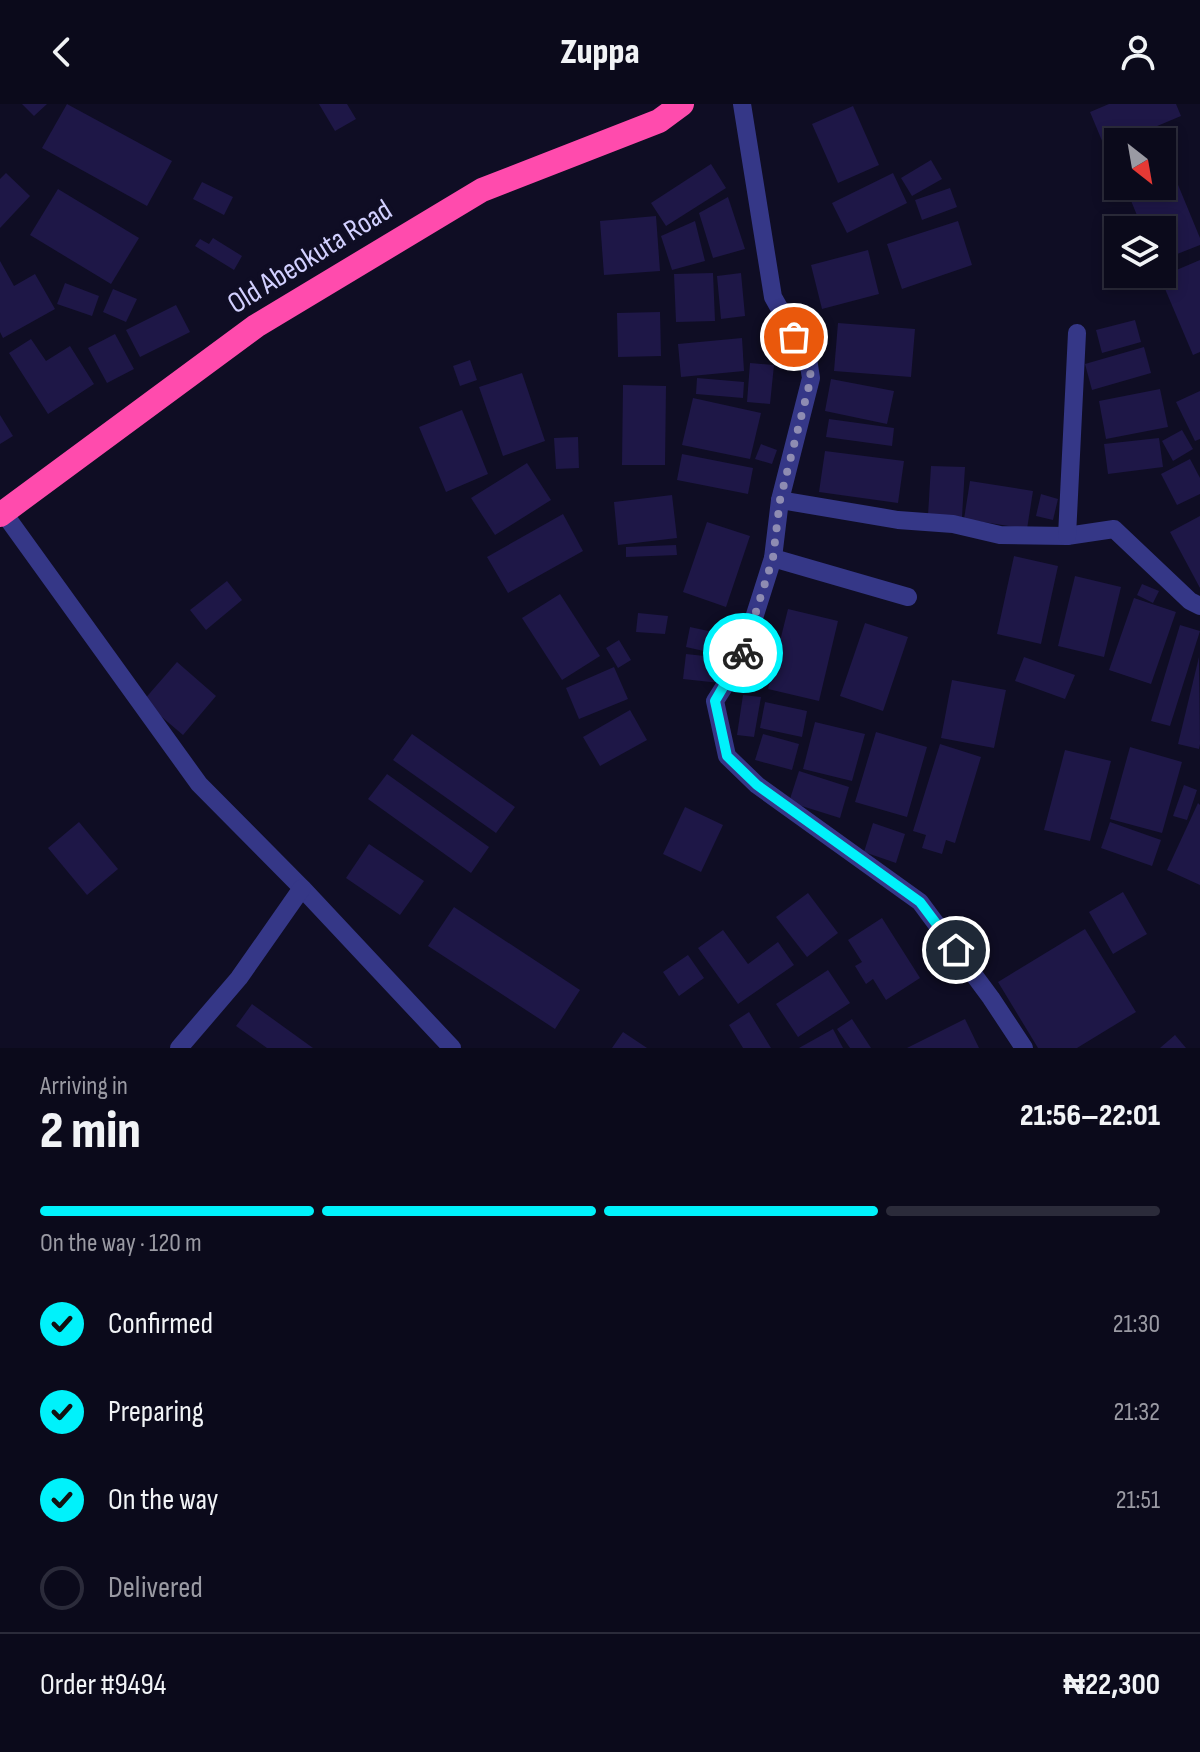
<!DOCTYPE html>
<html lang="en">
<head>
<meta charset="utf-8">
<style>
  body { margin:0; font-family:"Sofia Sans Condensed",sans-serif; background:#191828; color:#f1f3f6; height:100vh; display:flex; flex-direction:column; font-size:30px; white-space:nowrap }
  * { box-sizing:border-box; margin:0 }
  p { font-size:26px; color:#9a9aa3 }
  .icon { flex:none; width:44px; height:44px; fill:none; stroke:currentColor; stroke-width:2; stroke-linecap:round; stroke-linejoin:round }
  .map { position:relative; height:944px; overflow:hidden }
  .details { display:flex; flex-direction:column; background:#0b0a1b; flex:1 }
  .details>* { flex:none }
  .needle { width:52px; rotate:149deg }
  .buttons { position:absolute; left:1104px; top:24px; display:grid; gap:16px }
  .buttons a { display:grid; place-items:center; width:72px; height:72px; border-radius:0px; background:#0b0a1b; box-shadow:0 4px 12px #0003,0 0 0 2px #2b2b3a; font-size:40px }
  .pin { position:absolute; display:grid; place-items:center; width:68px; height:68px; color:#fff; margin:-34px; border:4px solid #fff; border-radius:50%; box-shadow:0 2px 8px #0007 }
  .courier { position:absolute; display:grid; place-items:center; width:80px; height:80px; margin:-40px; border:6px solid #00f2fb; border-radius:50%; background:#fff; color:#222; box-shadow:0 2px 10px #0007 }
  .summary em { font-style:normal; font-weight:800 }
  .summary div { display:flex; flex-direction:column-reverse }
  .summary { display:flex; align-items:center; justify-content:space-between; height:136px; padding:0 40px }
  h1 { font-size:52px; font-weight:800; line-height:60px }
  .bar { display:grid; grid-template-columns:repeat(4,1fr); gap:12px 8px; align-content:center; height:96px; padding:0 40px }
  .bar i { height:10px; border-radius:6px; background:#2b2b3a }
  .bar .active { background:#00f2fb }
  .bar p { grid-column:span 4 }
  .line { display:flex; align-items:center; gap:20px; padding:0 40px; border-top:2px solid #2b2b3a }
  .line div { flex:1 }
  ol { padding:0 40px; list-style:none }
  li { display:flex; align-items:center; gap:24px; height:88px }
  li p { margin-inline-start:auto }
  li .icon { padding:8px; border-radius:50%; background:#00f2fb; color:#111; stroke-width:4 }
  li:last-child { color:#9a9aa3 }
  li i { width:44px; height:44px; border:4px solid #2b2b3a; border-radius:50% }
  header { display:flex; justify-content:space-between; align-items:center; height:104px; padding:0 40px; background:#0b0a1b; font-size:36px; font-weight:800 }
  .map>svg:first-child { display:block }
</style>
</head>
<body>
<header><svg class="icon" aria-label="back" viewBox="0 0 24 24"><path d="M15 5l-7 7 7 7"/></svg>Zuppa<svg class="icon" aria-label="person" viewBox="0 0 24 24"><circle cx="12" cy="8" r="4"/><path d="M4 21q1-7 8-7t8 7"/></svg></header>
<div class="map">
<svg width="1200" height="944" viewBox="0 0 1200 944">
  <rect width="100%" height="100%" fill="#0f0d24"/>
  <g fill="#1e1747">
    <path d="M22,0h25l-13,12z"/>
    <path d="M67,0l105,57 -25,45 -105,-58z"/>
    <path d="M319,0h28l9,15 -21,12z"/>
    <path d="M1109,0h67l5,12 -76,32 -15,-36z"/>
    <path d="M853,2l26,59 -41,18 -26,-59z"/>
    <path d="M931,56l11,19 -30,17 -11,-18z"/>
    <path d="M1169,59l31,75v7l-38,15v-30h-19l-18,-44h37v-21z"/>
    <path d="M711,60l15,24 -60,38 -15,-23z"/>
    <path d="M6,69l24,23 -30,32v-49z"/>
    <path d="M893,69l14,30 -60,30 -15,-30z"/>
    <path d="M202,78l31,15 -9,18 -31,-16z"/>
    <path d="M950,84l7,19 -35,13 -7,-20z"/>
    <path d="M58,85l81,49 -28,46 -81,-49z"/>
    <path d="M728,93l17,52 -32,9 -14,-45z"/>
    <path d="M656,112l4,55 -56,4 -4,-54z"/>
    <path d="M695,117l10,40 -33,9 -11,-34z"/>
    <path d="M958,117l14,44 -70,24 -15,-45z"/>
    <path d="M213,134l29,18 -8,14 -39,-24 5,-7 9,5z"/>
    <path d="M868,146l11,44 -57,15 -11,-44z"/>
    <path d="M1200,156v92l-7,3 -33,-78z"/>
    <path d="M0,157l14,25 21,-12 20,35 -52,29 -3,-6z"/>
    <path d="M713,169l2,48 -39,1 -2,-48z"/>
    <path d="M741,169l4,43 -24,3 -4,-43z"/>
    <path d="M65,179l34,13 -7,20 -35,-12z"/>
    <path d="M113,185l24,10 -11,23 -23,-10z"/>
    <path d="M176,201l14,27 -50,25 -14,-27z"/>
    <path d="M660,208l1,44 -43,1 -1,-44z"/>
    <path d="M1135,216l6,22 -39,11 -6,-23z"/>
    <path d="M838,219l77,6 -4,48 -77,-6z"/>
    <path d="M115,230l19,35 -27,14 -19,-35z"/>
    <path d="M742,234l2,33 -63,6 -3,-33z"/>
    <path d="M31,235l15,22 24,-15 24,38 -46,30 -39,-61z"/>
    <path d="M1144,243l7,26 -59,17 -7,-26z"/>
    <path d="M470,256l7,20 -17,6 -7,-20z"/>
    <path d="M750,259l24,2 -4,39 -23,-2z"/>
    <path d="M522,269l23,68 -42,15 -24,-69z"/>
    <path d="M697,274l47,4 -1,16 -47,-4z"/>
    <path d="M831,275l63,12 -7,33 -62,-13z"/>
    <path d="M623,281l43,1 -1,79h-43z"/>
    <path d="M1160,285l8,38 -62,12 -7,-38z"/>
    <path d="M1200,287v48l-5,2 -19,-39z"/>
    <path d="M693,294l68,15 -11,46 -68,-14z"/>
    <path d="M462,306l26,64 -42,18 -27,-65z"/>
    <path d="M0,311l13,21 -13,8z"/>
    <path d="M829,315l65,9 -2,18 -66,-9z"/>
    <path d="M1182,326l11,19 -20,12 -11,-20z"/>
    <path d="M578,333l1,31 -23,1 -2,-31z"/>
    <path d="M1159,334l4,29 -55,7 -4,-30z"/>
    <path d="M761,340l16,6 -5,14 -17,-5z"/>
    <path d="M825,347l79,10 -6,42 -79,-11z"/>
    <path d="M682,350l71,14 -5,26 -71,-14z"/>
    <path d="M1190,355l10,19v16l-23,11 -16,-31z"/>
    <path d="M527,359l24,37 -56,35 -24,-37z"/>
    <path d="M931,362l34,1 -3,50 -34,-2z"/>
    <path d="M970,377l63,10 -6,38 -63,-10z"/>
    <path d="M1041,390l17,5 -5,21 -17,-4z"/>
    <path d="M672,391l5,43 -59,7 -4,-43z"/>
    <path d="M563,410l20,37 -75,42 -21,-36z"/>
    <path d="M1200,412v72l-30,-56z"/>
    <path d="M707,418l43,14 -24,71 -43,-15z"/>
    <path d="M676,441l1,10 -51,2v-10z"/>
    <path d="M1014,452l44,10 -17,78 -44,-10z"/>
    <path d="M1075,472l46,11 -17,70 -46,-11z"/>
    <path d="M227,477l15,19 -36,30 -16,-20z"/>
    <path d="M1142,480l17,7 -6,12 -16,-8z"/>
    <path d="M560,490l40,62 -38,24 -40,-62z"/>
    <path d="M1134,494l42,14 -25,72 -42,-14z"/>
    <path d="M788,505l50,12 -19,80 -51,-12z"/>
    <path d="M638,509l30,3 -3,18 -29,-2z"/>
    <path d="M865,519l43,14 -25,74 -43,-15z"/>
    <path d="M1180,521l20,6 -30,95 -19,-5z"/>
    <path d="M690,523l41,9 -5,20 -40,-9z"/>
    <path d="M619,536l12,20 -13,8 -12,-20z"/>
    <path d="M686,550l37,4 -3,25 -37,-4z"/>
    <path d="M1024,553l51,18 -10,24 -50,-18z"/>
    <path d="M1199,553l1,87 -1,5 -21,-5z"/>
    <path d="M177,558l39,34 -33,39 -40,-34z"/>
    <path d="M614,563l14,32 -49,20 -13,-31z"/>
    <path d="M952,576l54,10 -12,58 -53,-10z"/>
    <path d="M743,591l18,2 -7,40 -17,-2z"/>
    <path d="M765,598l42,9 -5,26 -42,-9z"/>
    <path d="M630,606l17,30 -47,26 -17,-29z"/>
    <path d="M815,618l50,12 -13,47 -49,-12z"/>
    <path d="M876,628l51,15 -20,70 -52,-15z"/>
    <path d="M412,630l103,73 -19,26 -103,-73z"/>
    <path d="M763,630l36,10 -7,26 -37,-10z"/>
    <path d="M940,640l41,13 -26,86 -9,-3 -4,14 -20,-6 4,-13 -13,-4z"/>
    <path d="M1130,643l52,15 -20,71 -52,-14z"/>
    <path d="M1065,646l46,11 -21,80 -46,-11z"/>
    <path d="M799,667l50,16 -9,31 -51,-16z"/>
    <path d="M387,670l102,73 -18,26 -103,-74z"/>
    <path d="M1184,681l13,5 -10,30 -14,-4z"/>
    <path d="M1198,699l2,2v80l-33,-15z"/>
    <path d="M685,703l38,18 -22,47 -38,-18z"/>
    <path d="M79,718l39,47 -31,26 -39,-47z"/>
    <path d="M1110,718l51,18 -9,26 -51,-18z"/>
    <path d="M873,719l32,11 -9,29 -32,-11z"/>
    <path d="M369,740l55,37 -24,34 -54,-37z"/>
    <path d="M1123,788l24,42 -34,20 -24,-42z"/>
    <path d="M808,789l30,40 -31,24 -31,-40z"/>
    <path d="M454,803l126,83 -25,39 -127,-83z"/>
    <path d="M882,814l38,60 -34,22 -13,-21 -7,5 -11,-18 7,-4 -14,-22z"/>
    <path d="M1085,825l51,83 -59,36h-39l-40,-66z"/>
    <path d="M723,826l25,34 30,-22 16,23 -56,39 -40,-56z"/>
    <path d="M688,851l16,23 -25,18 -16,-24z"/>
    <path d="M828,866l22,33 -52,34 -22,-33z"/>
    <path d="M252,900l61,44h-46l-31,-22z"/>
    <path d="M749,908l22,36h-28l-14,-23z"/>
    <path d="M852,915l19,29h-21l-13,-19z"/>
    <path d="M965,915l14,29h-72z"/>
    <path d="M833,925l10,19h-44z"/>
    <path d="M623,928l24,16h-35z"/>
    <path d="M1175,931l11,13h-26z"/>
  </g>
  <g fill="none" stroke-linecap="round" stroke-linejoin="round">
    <g stroke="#353787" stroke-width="18">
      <path d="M742,0l31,193 35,62 3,19 -31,122 -7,58 -33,104 -25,39 12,55 30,29 163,117 71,96 33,50"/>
      <path d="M780,396l118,20 55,4 47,11 67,1 47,-7 76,72 10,5"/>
      <path d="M3,408l196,272 103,104 150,160"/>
      <path d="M1067,432l10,-203"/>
      <path d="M773,454l135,39"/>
      <path d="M179,944l60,-70 63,-90"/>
    </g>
    <path stroke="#ff4bad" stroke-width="24" d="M0,411l256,-189 226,-136 177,-69 23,-17"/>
  </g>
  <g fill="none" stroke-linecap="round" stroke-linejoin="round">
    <path stroke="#8e8cb2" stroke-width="8" stroke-dasharray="0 14.4" d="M743,549l30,-95 7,-58 31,-122 -3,-19 -14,-22"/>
    <path stroke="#00f2fb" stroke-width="10" d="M743,549l-28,48 12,55 30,29 163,117 36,48"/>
  </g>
  <g text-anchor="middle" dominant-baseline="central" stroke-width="8" stroke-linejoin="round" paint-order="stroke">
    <g font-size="30" fill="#d2d0ff" stroke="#0f0d24">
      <text transform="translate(310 153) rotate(-32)">Old Abeokuta Road</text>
    </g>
  </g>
</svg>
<div class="buttons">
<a><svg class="needle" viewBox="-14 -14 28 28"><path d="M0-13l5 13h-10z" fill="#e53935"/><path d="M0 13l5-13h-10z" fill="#9a9aa3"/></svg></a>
<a><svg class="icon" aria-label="layers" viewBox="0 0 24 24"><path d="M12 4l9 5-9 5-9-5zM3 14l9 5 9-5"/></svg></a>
</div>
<div class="pin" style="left:794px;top:233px;background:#ea580c"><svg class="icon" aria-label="bag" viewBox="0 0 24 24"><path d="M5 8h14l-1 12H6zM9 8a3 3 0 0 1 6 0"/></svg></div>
<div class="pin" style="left:956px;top:846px;background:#1f2937"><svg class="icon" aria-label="home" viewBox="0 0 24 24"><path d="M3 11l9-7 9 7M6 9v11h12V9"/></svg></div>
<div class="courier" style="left:743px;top:549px"><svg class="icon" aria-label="bike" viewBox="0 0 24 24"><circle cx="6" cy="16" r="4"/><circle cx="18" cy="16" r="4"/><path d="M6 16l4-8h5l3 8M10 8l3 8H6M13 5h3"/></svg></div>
</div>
<section class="details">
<div class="summary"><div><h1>2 min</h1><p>Arriving in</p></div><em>21:56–22:01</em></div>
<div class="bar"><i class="active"></i><i class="active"></i><i class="active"></i><i></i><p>On the way · 120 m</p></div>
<ol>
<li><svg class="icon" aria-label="check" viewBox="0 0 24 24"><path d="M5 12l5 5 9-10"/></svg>Confirmed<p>21:30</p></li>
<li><svg class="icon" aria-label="check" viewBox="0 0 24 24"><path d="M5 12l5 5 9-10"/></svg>Preparing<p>21:32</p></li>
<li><svg class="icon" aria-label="check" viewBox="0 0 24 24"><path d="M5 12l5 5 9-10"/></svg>On the way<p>21:51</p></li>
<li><i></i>Delivered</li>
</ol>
<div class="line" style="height:104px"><div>Order #9494</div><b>₦22,300</b></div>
</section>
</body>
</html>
